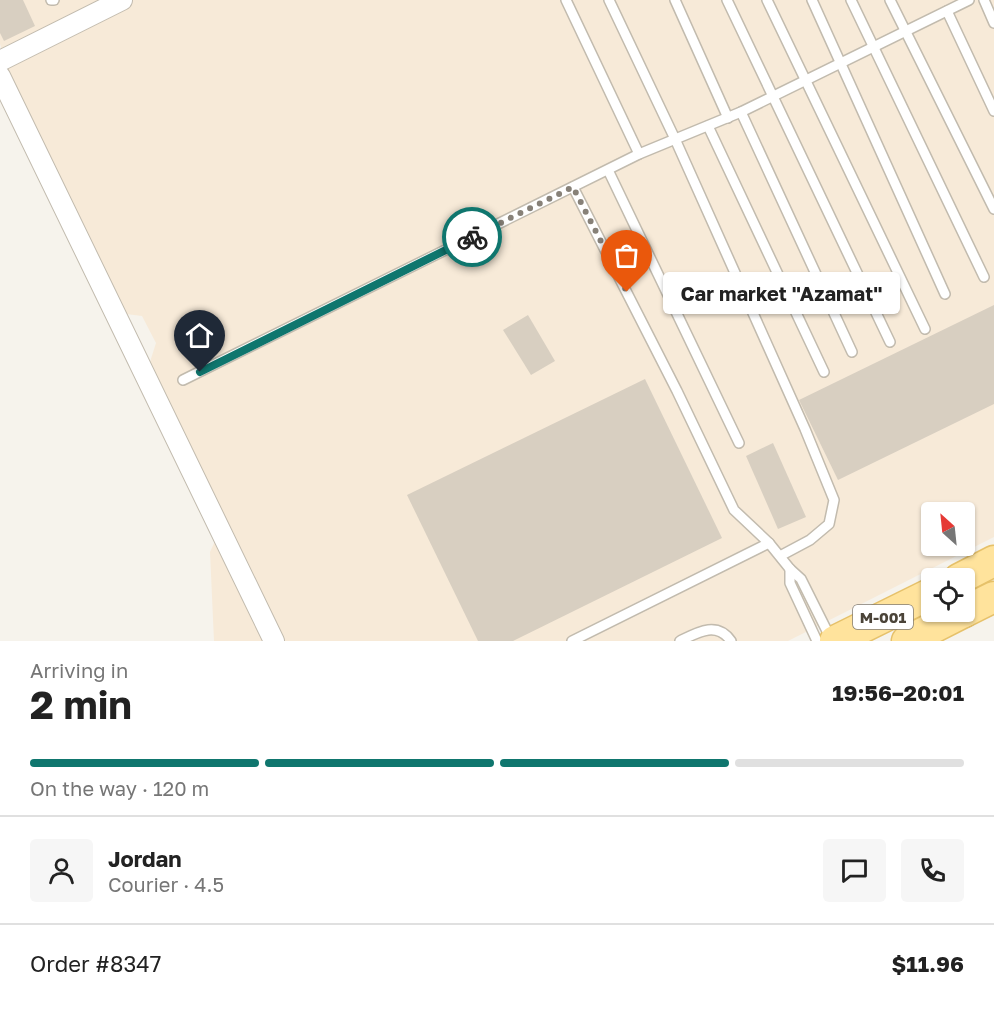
<!DOCTYPE html>
<html lang="en">
<head>
<meta charset="utf-8">
<style>
  body { margin:0; font-family:"Golos Text",sans-serif; background:#f6f6f6; color:#222; height:100vh; display:flex; flex-direction:column; font-size:22px; white-space:nowrap }
  * { box-sizing:border-box; margin:0 }
  p { font-size:20px; color:#767676 }
  .icon { flex:none; width:33px; height:33px; fill:none; stroke:currentColor; stroke-width:2; stroke-linecap:round; stroke-linejoin:round }
  .map { position:relative; height:641px; overflow:hidden }
  .details { display:flex; flex-direction:column; background:#fff; flex:1 }
  .details>* { flex:none }
  .needle { width:39px; rotate:333deg }
  .buttons { position:absolute; left:921px; top:502px; display:grid; gap:12px }
  .buttons a { display:grid; place-items:center; width:54px; height:54px; border-radius:6px; background:#fff; box-shadow:0 2px 4px #0004; font-size:30px }
  .pin { position:absolute; display:grid; place-items:center; width:51px; height:51px; color:#fff; margin:-62px -26px; border-radius:50% 50% 50% 0; rotate:-45deg; box-shadow:0 0 6px #0007 }
  .pin .icon { rotate:45deg }
  .courier { position:absolute; display:grid; place-items:center; width:60px; height:60px; margin:-30px; border:4px solid #0f766e; border-radius:50%; background:#fff; color:#222; box-shadow:0 2px 8px #0007 }
  .bubble { position:absolute; height:42px; border-radius:6px; background:#fff; box-shadow:0 2px 4px #0004; font-size:20px; font-weight:700; line-height:42px; text-align:center }
  .overview em { font-style:normal; font-weight:700 }
  .overview div { display:flex; flex-direction:column-reverse }
  .overview { display:flex; align-items:center; justify-content:space-between; height:102px; padding:0 30px }
  h1 { font-size:39px; font-weight:700; line-height:45px }
  .bar { display:grid; grid-template-columns:repeat(4,1fr); gap:9px 6px; align-content:center; height:72px; padding:0 30px }
  .bar i { height:8px; border-radius:4px; background:#e0e0e0 }
  .bar .current { background:#0f766e }
  .bar p { grid-column:span 4 }
  .line { display:flex; align-items:center; gap:15px; padding:0 30px; border-top:2px solid #e0e0e0 }
  .line div { flex:1 }
  .round { display:grid; place-items:center; flex:none; width:63px; height:63px; border-radius:6px; background:#f6f6f6 }
  .map>svg:first-child { display:block }
</style>
</head>
<body>
<div class="map">
<svg width="994" height="641" viewBox="0 0 994 641">
  <rect width="100%" height="100%" fill="#f6f3ec"/>
  <path fill="#f7ead8" fill-rule="evenodd" d="M0,0h994v537l-206,104h-574l-4,-89 14,-31 -75,-156 7,-22 -14,-27 -16,-2 -118,-245 -8,-25zM932,513h32v33h-32z"/>
  <g fill="#d8cfc1">
    <path d="M0,0h23l12,26 -31,15 -4,-8z"/>
    <path d="M994,305v99l-156,76 -39,-80z"/>
    <path d="M528,315l27,46 -24,14 -28,-45z"/>
    <path d="M645,379l77,159 -209,103h-35l-71,-146z"/>
    <path d="M773,443l33,74 -28,12 -32,-73z"/>
  </g>
  <g fill="none" stroke-linecap="round" stroke-linejoin="round">
    <defs>
      <g id="lane">
        <path d="M51,0h3"/>
        <path d="M566,0l73,154"/>
        <path d="M609,0l66,139 130,290 29,71 -5,24 -19,16 -30,16"/>
        <path d="M675,0l53,118"/>
        <path d="M727,0l163,342"/>
        <path d="M767,0l158,329"/>
        <path d="M812,0l133,294"/>
        <path d="M851,0l133,277"/>
        <path d="M890,0l104,209"/>
        <path d="M984,0l10,23"/>
        <path d="M947,11l47,100"/>
        <path d="M741,112l111,240"/>
        <path d="M708,126l116,246"/>
        <path d="M608,170l131,273"/>
        <path d="M573,187l104,204 57,119 35,33 21,26 11,10 30,60"/>
        <path d="M183,380l456,-226 102,-42 228,-112"/>
        <path d="M790,569v14l27,58"/>
        <path d="M572,641l197,-98"/>
        <path d="M680,641c18,-9 37,-20 51,0"/>
      </g>
      <g id="street">
        <path d="M0,61l122,-61"/>
        <path d="M0,76l274,565"/>
      </g>
      <g id="primary">
        <path d="M959,579l35,-18"/>
        <path d="M964,612l30,-15"/>
        <path d="M835,641l97,-48"/>
        <path d="M907,641l57,-29"/>
      </g>
    </defs>
    <use href="#lane" stroke="#c2bbae" stroke-width="12"/>
    <use href="#street" stroke="#c2bbae" stroke-width="22"/>
    <use href="#primary" stroke="#e6c16a" stroke-width="33"/>
    <use href="#lane" stroke="#fff" stroke-width="9"/>
    <use href="#street" stroke="#fff" stroke-width="20"/>
    <use href="#primary" stroke="#ffe39c" stroke-width="30"/>
  </g>
  <g fill="none" stroke-linecap="round" stroke-linejoin="round">
    <path stroke="#878178" stroke-width="6" stroke-dasharray="0 10.8" d="M472,237l101,-50 54,105"/>
    <path stroke="#0f766e" stroke-width="8" d="M200,372l272,-135"/>
  </g>
  <g text-anchor="middle" dominant-baseline="central" stroke-width="6" stroke-linejoin="round" paint-order="stroke">
    <rect fill="#fff" stroke="#817c74" stroke-width="1.5" x="853" y="605" width="60" height="24" rx="4.5"/>
    <g font-size="15" font-weight="bold" fill="#4b4439">
      <text x="883" y="617">M-001</text>
    </g>
  </g>
</svg>
<div class="buttons">
<a><svg class="needle" viewBox="-14 -14 28 28"><path d="M0-13l5 13h-10z" fill="#e53935"/><path d="M0 13l5-13h-10z" fill="#767676"/></svg></a>
<a><svg class="icon" aria-label="locate" viewBox="0 0 24 24"><circle cx="12" cy="12" r="6"/><path d="M12 2v4M12 18v4M2 12h4M18 12h4"/></svg></a>
</div>
<div class="pin" style="left:627px;top:292px;background:#ea580c"><svg class="icon" aria-label="bag" viewBox="0 0 24 24"><path d="M5 8h14l-1 12H6zM9 8a3 3 0 0 1 6 0"/></svg></div>
<div class="pin" style="left:200px;top:372px;background:#1f2937"><svg class="icon" aria-label="home" viewBox="0 0 24 24"><path d="M3 11l9-7 9 7M6 9v11h12V9"/></svg></div>
<div class="courier" style="left:472px;top:237px"><svg class="icon" aria-label="bike" viewBox="0 0 24 24"><circle cx="6" cy="16" r="4"/><circle cx="18" cy="16" r="4"/><path d="M6 16l4-8h5l3 8M10 8l3 8H6M13 5h3"/></svg></div>
<div class="bubble" style="left:663px;top:272px;width:237px">Car market &quot;Azamat&quot;</div>
</div>
<section class="details">
<div class="overview"><div><h1>2 min</h1><p>Arriving in</p></div><em>19:56–20:01</em></div>
<div class="bar"><i class="current"></i><i class="current"></i><i class="current"></i><i></i><p>On the way · 120 m</p></div>
<div class="line" style="height:108px"><a class="round"><svg class="icon" aria-label="person" viewBox="0 0 24 24"><circle cx="12" cy="8" r="4"/><path d="M4 21q1-7 8-7t8 7"/></svg></a><div><b>Jordan</b><p>Courier · 4.5</p></div><a class="round"><svg class="icon" aria-label="chat" viewBox="0 0 24 24"><path d="M4 5h16v11H9l-5 4z"/></svg></a><a class="round"><svg class="icon" aria-label="phone" viewBox="0 0 24 24"><path d="M5 4h4l2 5-3 2q2 4 5 5l2-3 5 2v4C11 20 4 13 5 4z"/></svg></a></div>
<div class="line" style="height:78px"><div>Order #8347</div><b>$11.96</b></div>
</section>
</body>
</html>
